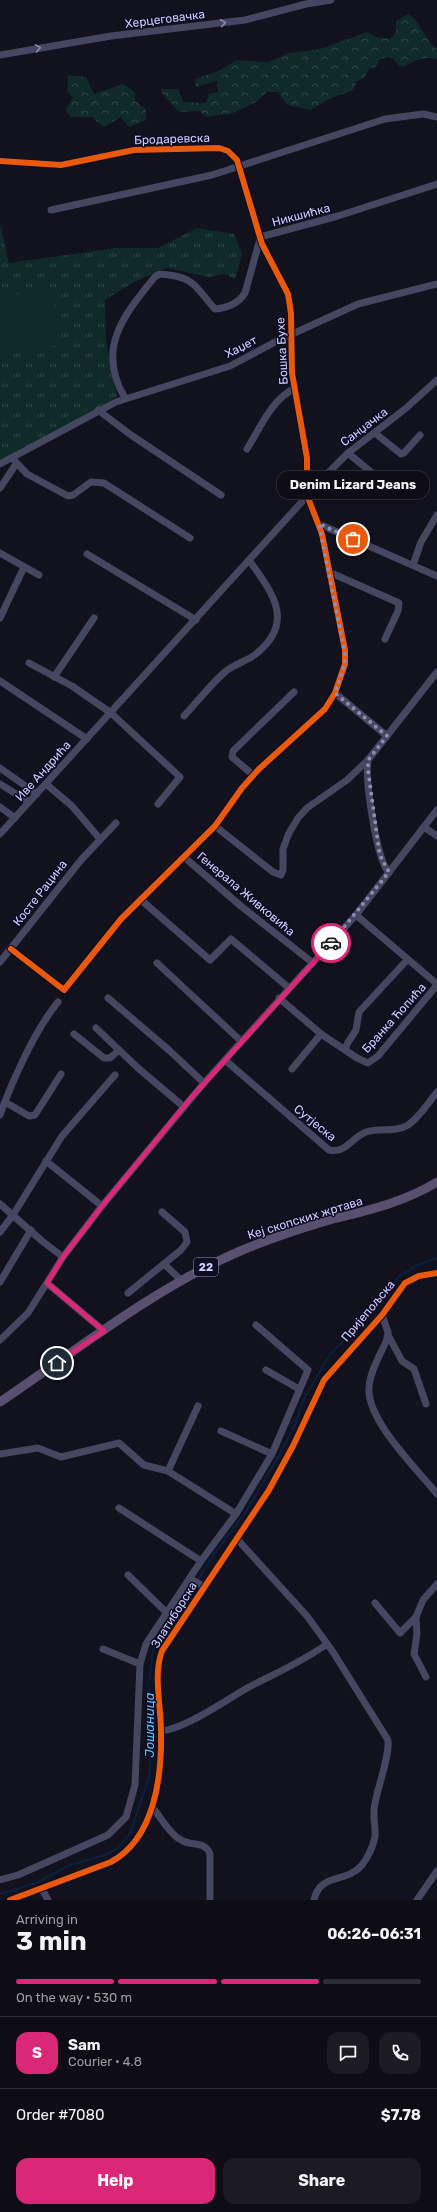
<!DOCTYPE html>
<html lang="en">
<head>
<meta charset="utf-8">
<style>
  body { margin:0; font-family:Rubik,sans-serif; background:#1c1b23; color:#f1f3f6; height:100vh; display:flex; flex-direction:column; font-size:15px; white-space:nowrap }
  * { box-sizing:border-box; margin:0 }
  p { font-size:13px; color:#9b9ca1 }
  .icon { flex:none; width:22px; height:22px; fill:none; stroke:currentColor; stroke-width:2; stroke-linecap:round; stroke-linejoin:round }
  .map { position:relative; height:1900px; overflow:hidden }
  .details { display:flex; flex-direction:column; background:#0e0d16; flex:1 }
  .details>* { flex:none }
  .pin { position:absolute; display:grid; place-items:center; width:34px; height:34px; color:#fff; margin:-17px; border:2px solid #fff; border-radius:50%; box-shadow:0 1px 4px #0007 }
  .courier { position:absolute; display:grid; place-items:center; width:40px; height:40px; margin:-20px; border:3px solid #db2777; border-radius:50%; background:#fff; color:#222; box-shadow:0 1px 5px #0007 }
  .bubble { position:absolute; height:28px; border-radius:12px; background:#0e0d16; box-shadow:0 4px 16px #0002,0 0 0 1px #2e2d35; font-size:13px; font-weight:700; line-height:28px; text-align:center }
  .head em { font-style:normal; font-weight:700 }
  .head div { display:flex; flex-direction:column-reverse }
  .head { display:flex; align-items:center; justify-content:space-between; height:68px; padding:0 16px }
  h1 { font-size:26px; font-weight:700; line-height:30px }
  .bar { display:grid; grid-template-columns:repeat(4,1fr); gap:6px 4px; align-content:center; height:48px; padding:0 16px }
  .bar i { height:5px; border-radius:3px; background:#2e2d35 }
  .bar .on { background:#db2777 }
  .bar p { grid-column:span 4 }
  .line { display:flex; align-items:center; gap:10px; padding:0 16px; border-top:1px solid #2e2d35 }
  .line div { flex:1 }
  .round { display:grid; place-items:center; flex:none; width:42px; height:42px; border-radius:12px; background:#1c1b23 }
  .primary-button { display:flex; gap:8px; margin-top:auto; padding:8px 16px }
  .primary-button a { flex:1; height:46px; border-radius:12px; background:#db2777; color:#fff; font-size:16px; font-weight:700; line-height:46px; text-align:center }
  .primary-button a+a { background:#1c1b23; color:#f1f3f6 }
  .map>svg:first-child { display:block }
</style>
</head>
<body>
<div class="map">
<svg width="437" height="1900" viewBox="0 0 437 1900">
  <defs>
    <pattern id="grass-tufts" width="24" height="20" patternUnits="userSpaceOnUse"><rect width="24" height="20" fill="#0f2a28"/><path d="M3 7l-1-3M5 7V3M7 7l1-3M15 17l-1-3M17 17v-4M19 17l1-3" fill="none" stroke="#314848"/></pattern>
    <pattern id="forest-crowns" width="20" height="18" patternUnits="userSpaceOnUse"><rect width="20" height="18" fill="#0f2a28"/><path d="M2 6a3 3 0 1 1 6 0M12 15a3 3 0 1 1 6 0" fill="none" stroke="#314848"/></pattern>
  </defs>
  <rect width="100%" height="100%" fill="#12111e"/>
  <path fill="url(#grass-tufts)" d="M0,224l9,39 107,-15h42l39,-20 37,6 8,20 -7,25 -11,-5 -15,3 -43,-9 -32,14 -29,18 1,41 11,55 -19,14 -98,54z"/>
  <g fill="url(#forest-crowns)">
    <path d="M408,14c14,8 16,26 29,35v10c-13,-3 -22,1 -33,8l-6,-2 -4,-6 -8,-2 -7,3 -2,6 -9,4 -3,7 -9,5 -2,8 -23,8 -21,12 -23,-5 -9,-13h-11l-11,10 -23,11 -27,4 -6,-6 -21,1 -17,-19 -1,-4h17l5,13 23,1 3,-9 9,-2 -1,-11 -21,6 -1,-8 26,-9 15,-10 32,2 21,-9 31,-4 47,-17 9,5 14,2 6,-7v-11z"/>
    <path d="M68,75l18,2 8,17 29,-10 12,8v9l11,8v11l-17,7 -8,-10 -17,10 -12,-10h-22l-4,-8 7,-11 -6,-7z"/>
  </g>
  <path fill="#0f2a28" d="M55,293l2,53 -57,2v-53z"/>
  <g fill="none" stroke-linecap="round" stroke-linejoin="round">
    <g stroke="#082143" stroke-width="2">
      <path d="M198,1580l13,-22 36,-48 31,-53 17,-32 9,-26 22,-38 9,-12 39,-39 25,-34 17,-10 21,-8"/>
      <path d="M0,1894l36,-11 34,-18 35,-10 13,-7 12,-15 19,-55 1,-12 -3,-66 6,-49 8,-20 18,-18 17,-29"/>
    </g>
    <g stroke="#45465f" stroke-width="7">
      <path d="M0,55l111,-19 134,-16 61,-16 25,-4"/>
      <path d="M0,161l61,4 73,-15 85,-2 9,3 9,9 25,84 26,50 3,19 1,60 15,85v37l15,39 23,116v14l-10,29 -10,16 -66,60 -17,19 -27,38 -94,93 -57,71 -53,-41"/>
      <path d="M51,210l161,-35 173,-56 38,-5 14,3"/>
      <path d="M260,237l78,-21 99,-32"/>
      <path d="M125,398c-29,-49 -2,-82 29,-120 4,-5 9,-4 15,-3 27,3 29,16 46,34 13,-1 23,-5 30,-16l15,-54"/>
      <path d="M98,410l33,25 90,60"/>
      <path d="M375,433l26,21 3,-1 16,-18"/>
      <path d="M247,449c13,-21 25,-50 48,-61"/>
      <path d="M348,453l41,34"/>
      <path d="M12,458l15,16 41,22 5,-1 18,-13 13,1 86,55"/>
      <path d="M0,464l116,-62 114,-36 47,-25 81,-37 79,-20"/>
      <path d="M0,488l16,-24"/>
      <path d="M319,524l118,52"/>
      <path d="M0,553l39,22"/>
      <path d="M87,554l109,66"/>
      <path d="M413,565l8,-23 16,-27"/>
      <path d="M329,572l70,31 -1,8 -13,28"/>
      <path d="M0,618l24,-51"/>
      <path d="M29,663l43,23 39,27 69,64 -22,27"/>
      <path d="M54,677l40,-59"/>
      <path d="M0,681l87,58"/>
      <path d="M335,693l52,43"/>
      <path d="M184,716c14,-15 27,-32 42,-45 9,-7 21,-10 30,-17 40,-32 16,-62 -7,-94"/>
      <path d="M368,760c-3,20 8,98 21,113"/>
      <path d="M0,768l37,26"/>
      <path d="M253,775l-21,-18 1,-6 61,-59"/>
      <path d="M0,784l29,18"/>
      <path d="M46,784l26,22 28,33"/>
      <path d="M0,807l15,11"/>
      <path d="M215,826l58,46 8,3 2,-5v-21l6,-16 9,-15 9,-10 40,-28 21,-20 69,-88"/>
      <path d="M424,827l13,9"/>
      <path d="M0,834l328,-361 20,-20 57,-44 32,-29"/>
      <path d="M184,857l58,50 71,56"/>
      <path d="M140,899l70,61 21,-21 58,49"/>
      <path d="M356,915l81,69"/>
      <path d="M0,962l81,-102 35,-37"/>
      <path d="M157,963l84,78"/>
      <path d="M108,998l62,53 34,32"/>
      <path d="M279,998l42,36 36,24 11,5 10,-7 59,-71"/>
      <path d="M96,1028l42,40 46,39"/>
      <path d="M74,1034l30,24h6l9,-8"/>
      <path d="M346,1049l1,-5 9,-14 3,-18 48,-52"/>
      <path d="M225,1060l104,90c17,4 23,-13 37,-18 14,-5 29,1 42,-7 12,-8 20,-22 29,-33"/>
      <path d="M292,1069l29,-35"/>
      <path d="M5,1102l24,14 6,-1 26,-41"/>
      <path d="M0,1115c12,-34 35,-85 58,-113"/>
      <path d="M46,1161l56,45"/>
      <path d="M0,1204l42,37 21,16"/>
      <path d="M0,1232l13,-17 49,-79 53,-61"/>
      <path d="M164,1264l17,16"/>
      <path d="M0,1282l31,-52"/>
      <path d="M47,1283l57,48"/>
      <path d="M128,1293l53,-43 6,-8 -2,-10 -23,-20"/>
      <path d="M382,1315l6,17 -1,7c-6,15 -17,32 -18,48 -3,33 48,82 68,107"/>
      <path d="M388,1335l14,26 12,8 12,35"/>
      <path d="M0,1340l28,-27 35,-56 39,-51 102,-123 152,-168 81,-105"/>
      <path d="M266,1370l33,19"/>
      <path d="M221,1431l51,23"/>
      <path d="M0,1454l38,-6 23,9 58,-14 25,22 24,6 68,43"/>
      <path d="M168,1471l30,-65"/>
      <path d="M119,1508l82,53"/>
      <path d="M237,1539l70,77 26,36 55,88c2,17 -12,51 -14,69 -1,9 2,19 1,28 -2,9 -7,20 -13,28 -16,19 -42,7 -48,35"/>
      <path d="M128,1575l39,38"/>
      <path d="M191,1579l14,8"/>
      <path d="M375,1603l25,30 16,-16"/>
      <path d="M103,1649l37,15"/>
      <path d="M426,1677l-12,-23 3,-20 -1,-17 7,-17 14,-16"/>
      <path d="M161,1731c24,-2 65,-31 88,-44 27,-14 53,-25 78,-43"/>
      <path d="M153,1808c8,10 18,28 30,33 10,5 22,0 27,13v46"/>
      <path d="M0,1880l18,-5 90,-40 18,-18 9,-32 5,-121 6,-20 55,-83 35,-47 36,-60 36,-84 -52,-45"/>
      <path d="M42,1889l6,11"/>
      <path d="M10,1900l101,-38c44,-24 51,-86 50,-131 0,-25 -8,-56 1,-80l107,-161 24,-44 31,-66 58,-65 23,-32 14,-7 18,-3"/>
      <path d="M417,1900l20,-29"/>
    </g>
    <path stroke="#595070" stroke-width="9" d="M0,1402c76,-51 153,-113 238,-150 28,-12 58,-22 88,-31 38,-10 77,-18 111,-39"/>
    <defs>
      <g id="cycleway">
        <path d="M0,161l61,4 73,-15 85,-2 9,3 9,9 25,84 26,50 3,19 1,60 15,85v37l15,39 23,116v14l-10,29 -10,16 -66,60 -17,19 -27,38 -94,93 -57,71 -53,-41"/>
        <path d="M10,1900l101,-38c44,-24 51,-86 50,-131 0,-25 -8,-56 1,-80l107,-161 24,-44 31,-66 58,-65 23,-32 14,-7 18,-3"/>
      </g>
    </defs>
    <use href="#cycleway" stroke="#0e0c23" stroke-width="8"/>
    <use href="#cycleway" stroke="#e8590c" stroke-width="6"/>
  </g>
  <defs><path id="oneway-chevron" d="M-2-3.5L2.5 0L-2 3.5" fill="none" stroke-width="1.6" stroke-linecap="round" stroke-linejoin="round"/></defs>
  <g stroke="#8a8aaf">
    <use href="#oneway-chevron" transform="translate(223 23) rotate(-8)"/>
    <use href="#oneway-chevron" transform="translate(38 48) rotate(-10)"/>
  </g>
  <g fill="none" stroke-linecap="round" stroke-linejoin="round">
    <path stroke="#8e8cb0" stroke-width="4" stroke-dasharray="0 7.2" d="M331,943l58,-71 -7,-12 -3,-10 -11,-80v-10l19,-24 -52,-43 10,-29v-10l-26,-130 34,15"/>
    <path stroke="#db2777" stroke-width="5" d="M57,1363l47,-32 -57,-48 16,-26 39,-51 89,-108 140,-155"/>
  </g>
  <g text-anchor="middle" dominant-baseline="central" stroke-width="3" stroke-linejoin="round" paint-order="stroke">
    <rect fill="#0e0c23" stroke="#9694bd" stroke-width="1" x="194" y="1258" width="24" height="18" rx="3"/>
    <g font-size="11" font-weight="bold" fill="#d0ceff">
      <text x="206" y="1267">22</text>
    </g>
    <g font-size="12" fill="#d0ceff" stroke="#0e0c23">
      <text transform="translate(165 19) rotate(-7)">Херцеговачка</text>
      <text transform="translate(172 139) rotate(-2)">Бродаревска</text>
      <text transform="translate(301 215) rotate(-15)">Никшићка</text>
      <text transform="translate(241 347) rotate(-27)">Хаџет</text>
      <text transform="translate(282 351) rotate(-93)">Бошка Бухе</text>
      <text transform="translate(364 427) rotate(-37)">Санџачка</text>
      <text transform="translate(43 771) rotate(-48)">Иве Андрића</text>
      <text transform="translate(40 893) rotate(-52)">Косте Рацина</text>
      <text transform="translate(246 894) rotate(40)">Генерала Живковића</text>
      <text transform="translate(394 1018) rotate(-48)">Бранка Ћопића</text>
      <text transform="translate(315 1123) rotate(39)">Сутјеска</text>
      <text transform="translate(305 1218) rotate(-17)">Кеј скопских жртава</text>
      <text transform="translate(368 1311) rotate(-50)">Пријепољска</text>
      <text transform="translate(174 1615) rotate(-58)">Златиборска</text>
    </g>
    <g font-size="13" font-style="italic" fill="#5cbfff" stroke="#0e0c23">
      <text transform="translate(149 1725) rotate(-90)">Јошаница</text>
    </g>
  </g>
</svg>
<div class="pin" style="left:353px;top:539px;background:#ea580c"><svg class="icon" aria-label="bag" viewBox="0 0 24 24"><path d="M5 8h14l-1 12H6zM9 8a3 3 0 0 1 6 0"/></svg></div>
<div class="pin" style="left:57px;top:1363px;background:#1f2937"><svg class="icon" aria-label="home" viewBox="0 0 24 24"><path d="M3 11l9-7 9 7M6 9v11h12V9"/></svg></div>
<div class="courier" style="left:331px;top:943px"><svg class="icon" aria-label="car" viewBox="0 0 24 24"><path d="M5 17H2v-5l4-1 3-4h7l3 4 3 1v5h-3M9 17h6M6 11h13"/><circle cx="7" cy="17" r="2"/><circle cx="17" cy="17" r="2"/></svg></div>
<div class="bubble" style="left:277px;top:471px;width:152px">Denim Lizard Jeans</div>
</div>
<section class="details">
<div class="head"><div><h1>3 min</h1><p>Arriving in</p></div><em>06:26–06:31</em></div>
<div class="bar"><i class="on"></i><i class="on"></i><i class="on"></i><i></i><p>On the way · 530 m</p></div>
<div class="line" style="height:72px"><b class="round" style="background:#db2777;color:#fff">S</b><div><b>Sam</b><p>Courier · 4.8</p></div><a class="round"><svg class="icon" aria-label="chat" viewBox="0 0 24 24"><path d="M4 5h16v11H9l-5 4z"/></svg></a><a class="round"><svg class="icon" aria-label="phone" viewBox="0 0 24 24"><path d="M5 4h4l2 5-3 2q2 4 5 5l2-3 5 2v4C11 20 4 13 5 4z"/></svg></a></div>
<div class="line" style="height:52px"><div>Order #7080</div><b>$7.78</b></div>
<div class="primary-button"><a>Help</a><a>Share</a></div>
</section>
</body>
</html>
